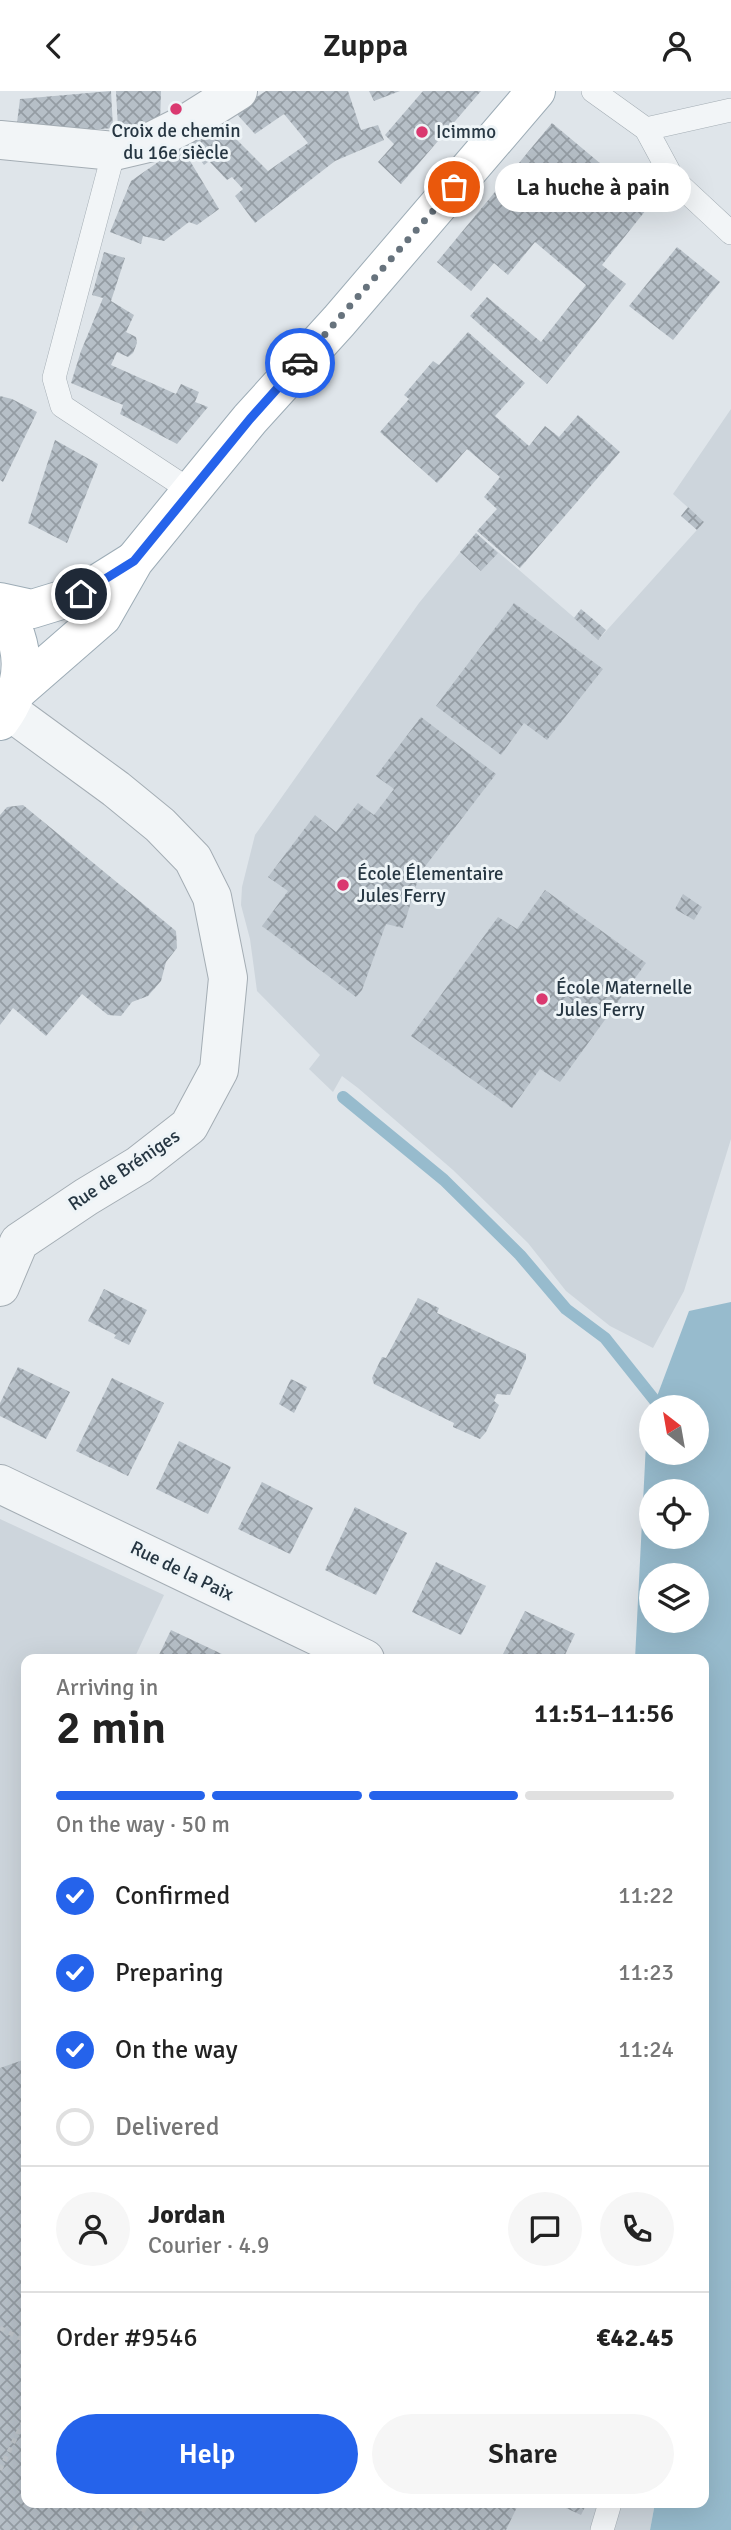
<!DOCTYPE html>
<html lang="en">
<head>
<meta charset="utf-8">
<style>
  body { margin:0; font-family:Signika,sans-serif; background:#f6f6f6; color:#222; height:100vh; display:flex; flex-direction:column; font-size:26px; white-space:nowrap }
  * { box-sizing:border-box; margin:0 }
  p { font-size:23px; color:#767676 }
  .icon { flex:none; width:38px; height:38px; fill:none; stroke:currentColor; stroke-width:2; stroke-linecap:round; stroke-linejoin:round }
  .map { position:relative; flex:1; overflow:hidden }
  .drawer { position:absolute; left:21px; top:1563px; width:688px; height:854px; display:flex; flex-direction:column; background:#fff; border-radius:14px; box-shadow:0 7px 28px #0002 }
  .drawer>* { flex:none }
  .needle { width:46px; rotate:329deg }
  .fabs { position:absolute; left:639px; top:1304px; display:grid; gap:14px }
  .fabs a { display:grid; place-items:center; width:70px; height:70px; border-radius:50%; background:#fff; box-shadow:0 7px 28px #0002; font-size:35px }
  .pin { position:absolute; display:grid; place-items:center; width:60px; height:60px; color:#fff; margin:-30px; border:4px solid #fff; border-radius:50%; box-shadow:0 2px 7px #0007 }
  .courier { position:absolute; display:grid; place-items:center; width:70px; height:70px; margin:-35px; border:5px solid #2563eb; border-radius:50%; background:#fff; color:#222; box-shadow:0 2px 9px #0007 }
  .bubble { position:absolute; height:49px; border-radius:24px; background:#fff; box-shadow:0 7px 28px #0002; font-size:23px; font-weight:600; line-height:49px; text-align:center }
  .headline em { font-style:normal; font-weight:600 }
  .headline div { display:flex; flex-direction:column-reverse }
  .headline { display:flex; align-items:center; justify-content:space-between; height:119px; padding:0 35px }
  h1 { font-size:46px; font-weight:600; line-height:52px }
  .bar { display:grid; grid-template-columns:repeat(4,1fr); gap:10px 7px; align-content:center; height:84px; padding:0 35px }
  .bar i { height:9px; border-radius:5px; background:#e0e0e0 }
  .bar .current { background:#2563eb }
  .bar p { grid-column:span 4 }
  .line { display:flex; align-items:center; gap:18px; padding:0 35px; border-top:2px solid #e0e0e0 }
  .line div { flex:1 }
  .round { display:grid; place-items:center; flex:none; width:74px; height:74px; border-radius:37px; background:#f6f6f6 }
  ol { padding:0 35px; list-style:none }
  li { display:flex; align-items:center; gap:21px; height:77px }
  li p { margin-inline-start:auto }
  li .icon { padding:7px; border-radius:50%; background:#2563eb; color:#fff; stroke-width:4 }
  li:last-child { color:#767676 }
  li i { width:38px; height:38px; border:4px solid #e0e0e0; border-radius:50% }
  .action { display:flex; gap:14px; margin-top:auto; padding:14px 35px }
  .action a { flex:1; height:80px; border-radius:42px; background:#2563eb; color:#fff; font-size:28px; font-weight:600; line-height:80px; text-align:center }
  .action a+a { background:#f6f6f6; color:#222 }
  header { display:flex; justify-content:space-between; align-items:center; height:91px; padding:0 35px; background:#fff; font-size:32px; font-weight:600 }
  .map>svg:first-child { display:block }
</style>
</head>
<body>
<header><svg class="icon" aria-label="back" viewBox="0 0 24 24"><path d="M15 5l-7 7 7 7"/></svg>Zuppa<svg class="icon" aria-label="person" viewBox="0 0 24 24"><circle cx="12" cy="8" r="4"/><path d="M4 21q1-7 8-7t8 7"/></svg></header>
<div class="map">
<svg width="731" height="2439" viewBox="0 0 731 2439">
  <defs>
    <pattern id="building-cross-hatch" width="8" height="8" patternUnits="userSpaceOnUse" patternTransform="scale(1.75)"><rect width="8" height="8" fill="#b6bfc7"/><path d="M0 0l8 8M0 8l8-8" fill="none" stroke="#949ca3"/></pattern>
  </defs>
  <rect width="100%" height="100%" fill="#dfe5ea"/>
  <g fill="#cdd5dc">
    <path d="M731,318v730l-47,152 -31,57 -43,-22 -44,-35 -38,-48 -75,-73 -95,-82 -16,-12 -9,16 -24,-23 11,-14 -63,-64 -7,-52 -9,-34 1,-18 13,-52 164,-232 57,-70 123,106 105,-117 -31,-28z"/>
    <path d="M0,1428l164,76 -30,64h-108v226l-3,6 3,2v610h629l-5,27h-650z"/>
  </g>
  <path fill="#97bbcd" fill-rule="evenodd" d="M731,1211v1228h-81l5,-27h49v-844h-69l12,-235 4,-11v40h45v-46h-43l36,-96zM651,1400h45v46h-45zM651,1484h45v46h-45z"/>
  <g fill="none" stroke-linecap="round" stroke-linejoin="round">
    <path stroke="#97bbcd" stroke-width="12" d="M343,1006l101,83 76,75 46,54 39,29 55,69"/>
  </g>
  <g fill="url(#building-cross-hatch)">
    <path d="M111,0l2,37 -58,5 -39,-2 4,-32z"/>
    <path d="M116,0h45l-1,32 -42,5z"/>
    <path d="M266,0h82l13,39 17,-5 6,15 -49,21 -80,62 -20,-27 8,-7 -11,-12 -5,3 -18,-19 -5,4 -17,-24 30,-21 51,51 40,-28 -24,-29 -29,20 -21,-23z"/>
    <path d="M369,0h31l-26,10z"/>
    <path d="M423,0h58l-80,93 -23,-22 16,-18 -9,-9z"/>
    <path d="M552,32l98,82 -48,60 24,19 -79,100 -77,-68 17,-19 54,45 45,-57 -51,-43 -27,33 -14,-12 -23,28 -34,-29z"/>
    <path d="M181,55l38,63 -22,16 -8,-3 -25,19 -21,-5 -2,8 -31,-12 21,-51z"/>
    <path d="M677,156l43,35 -47,58 -44,-34z"/>
    <path d="M104,161l21,6 -14,43 23,14 -8,17 10,5 1,6 -4,10 -5,4 -11,-5 -6,13 65,29 5,-10 18,8 -4,10 13,5 -31,37 -57,-30 3,-9 -52,-22 10,-32 22,-53 -11,-3z"/>
    <path d="M468,241l57,51 -30,33 34,30 16,-20 14,11 19,-22 42,37 -100,116 -43,-37 20,-22 -13,-12 16,-20 -33,-28 -30,34 -57,-51 29,-33 -5,-4 29,-34 6,4z"/>
    <path d="M0,305l12,3 25,13 -34,70 -3,-2z"/>
    <path d="M55,349l43,24 -31,79 -39,-20z"/>
    <path d="M688,416l16,15 -7,8 -16,-14z"/>
    <path d="M476,442l22,20 -17,18 -21,-19z"/>
    <path d="M514,512l89,66 -56,71 -23,-17 -23,32 -65,-49z"/>
    <path d="M581,518l25,21 -8,10 -24,-22z"/>
    <path d="M421,626l75,57 -76,99 -17,55 -17,-4 -24,66 -6,7 -94,-71 26,-35 -20,-14 47,-62 21,17 22,-29 16,12 20,-26 -18,-13z"/>
    <path d="M23,714l153,126 1,17 -11,14 -5,19 -13,15 -16,6 -11,14 -13,-1 -26,-21 -36,42 -33,-28 -13,17v-210l7,-8z"/>
    <path d="M545,799l101,73 -86,119 -20,-13 -28,39 -101,-72 87,-119 19,12z"/>
    <path d="M683,803l19,13 -8,13 -19,-11z"/>
    <path d="M104,1198l43,21 -18,35 -15,-7 2,-3 -28,-14z"/>
    <path d="M418,1207l21,10 -2,5 89,41v5l-16,36 -13,-1 -3,7 5,4 -13,27 -6,7 -27,-12 1,-4 -80,-39 -2,-6 10,-21 4,1z"/>
    <path d="M18,1276l52,25 -24,47 -46,-23v-13z"/>
    <path d="M112,1287l52,25 -36,73 -52,-25z"/>
    <path d="M291,1288l16,8 -13,26 -15,-9z"/>
    <path d="M179,1350l52,26 -23,47 -52,-25z"/>
    <path d="M262,1391l51,26 -23,46 -52,-25z"/>
    <path d="M355,1416l52,26 -31,62 -51,-25z"/>
    <path d="M436,1471l50,24 -25,49 -49,-23z"/>
    <path d="M525,1520l50,23 -12,25h-50l-10,-5z"/>
    <path d="M171,1539l53,25 -2,4h-65z"/>
    <path d="M26,1968v444h493l-13,27h-506v-462z"/>
    <path d="M555,2412h32l-6,12z"/>
  </g>
  <g fill="none" stroke-linecap="round" stroke-linejoin="round">
    <defs>
      <g id="service">
        <path d="M593,0l53,38 85,-19"/>
        <path d="M646,38l27,50 58,54"/>
        <path d="M114,60l-60,227 8,28 129,85"/>
        <path d="M602,2439l8,-27"/>
      </g>
      <g id="minor">
        <path d="M0,49l114,11 34,-8 36,-18 54,-34"/>
        <path d="M0,1196l19,-45 67,-45 53,-32 50,-39 30,-56 9,-92 -16,-81 -19,-38 -33,-34 -44,-36 -108,-79"/>
        <path d="M0,1393l365,175"/>
      </g>
      <g id="primary">
        <path d="M0,511l32,7 49,-15 51,-32"/>
        <path d="M0,513c26,40 29,78 0,117"/>
        <path d="M17,600l85,-74 32,-56 57,-70 59,-72 89,-98 197,-230"/>
      </g>
    </defs>
    <use href="#service" stroke="#a4adb4" stroke-width="24"/>
    <use href="#minor" stroke="#a4adb4" stroke-width="40"/>
    <use href="#primary" stroke="#9dacb6" stroke-width="40"/>
    <g stroke="#bdc3c8" stroke-width="4.5" stroke-dasharray="5 5" stroke-linecap="butt">
      <path d="M0,2237l26,13"/>
      <path d="M0,2379l26,-54"/>
      <path d="M134,2439l13,-27"/>
    </g>
    <use href="#service" stroke="#f2f5f7" stroke-width="23"/>
    <use href="#minor" stroke="#f2f5f7" stroke-width="38"/>
    <use href="#primary" stroke="#fff" stroke-width="38"/>
  </g>
  <g fill="none" stroke-linecap="round" stroke-linejoin="round">
    <path stroke="#67737d" stroke-width="7" stroke-dasharray="0 12.6" d="M300,272l154,-176"/>
    <path stroke="#2563eb" stroke-width="9" d="M81,503l53,-33 116,-142 50,-56"/>
  </g>
  <g fill="#da3970" stroke="#eef4f7" stroke-width="2.5">
    <circle cx="176" cy="18" r="7"/>
    <circle cx="422" cy="41" r="7"/>
    <circle cx="343" cy="794" r="7"/>
    <circle cx="542" cy="908" r="7"/>
  </g>
  <g text-anchor="middle" dominant-baseline="central" stroke-width="6" stroke-linejoin="round" paint-order="stroke">
    <g font-size="19" fill="#263642" stroke="#eef4f7" text-anchor="start">
      <text x="176" y="40" text-anchor="middle">Croix de chemin<tspan x="176" dy="22">du 16e siècle</tspan></text>
      <text x="436" y="41">Icimmo</text>
      <text x="357" y="783">École Élementaire<tspan x="357" dy="22">Jules Ferry</tspan></text>
      <text x="556" y="897">École Maternelle<tspan x="556" dy="22">Jules Ferry</tspan></text>
    </g>
    <g font-size="19" fill="#263642" stroke="#eef4f7">
      <text transform="translate(124 1079) rotate(-34)">Rue de Bréniges</text>
      <text transform="translate(182 1480) rotate(26)">Rue de la Paix</text>
    </g>
  </g>
</svg>
<div class="fabs">
<a><svg class="needle" viewBox="-14 -14 28 28"><path d="M0-13l5 13h-10z" fill="#e53935"/><path d="M0 13l5-13h-10z" fill="#767676"/></svg></a>
<a><svg class="icon" aria-label="locate" viewBox="0 0 24 24"><circle cx="12" cy="12" r="6"/><path d="M12 2v4M12 18v4M2 12h4M18 12h4"/></svg></a>
<a><svg class="icon" aria-label="layers" viewBox="0 0 24 24"><path d="M12 4l9 5-9 5-9-5zM3 14l9 5 9-5"/></svg></a>
</div>
<div class="pin" style="left:454px;top:96px;background:#ea580c"><svg class="icon" aria-label="bag" viewBox="0 0 24 24"><path d="M5 8h14l-1 12H6zM9 8a3 3 0 0 1 6 0"/></svg></div>
<div class="pin" style="left:81px;top:503px;background:#1f2937"><svg class="icon" aria-label="home" viewBox="0 0 24 24"><path d="M3 11l9-7 9 7M6 9v11h12V9"/></svg></div>
<div class="courier" style="left:300px;top:272px"><svg class="icon" aria-label="car" viewBox="0 0 24 24"><path d="M5 17H2v-5l4-1 3-4h7l3 4 3 1v5h-3M9 17h6M6 11h13"/><circle cx="7" cy="17" r="2"/><circle cx="17" cy="17" r="2"/></svg></div>
<div class="bubble" style="left:495px;top:72px;width:196px">La huche à pain</div>
<section class="drawer">
<div class="headline"><div><h1>2 min</h1><p>Arriving in</p></div><em>11:51–11:56</em></div>
<div class="bar"><i class="current"></i><i class="current"></i><i class="current"></i><i></i><p>On the way · 50 m</p></div>
<ol>
<li><svg class="icon" aria-label="check" viewBox="0 0 24 24"><path d="M5 12l5 5 9-10"/></svg>Confirmed<p>11:22</p></li>
<li><svg class="icon" aria-label="check" viewBox="0 0 24 24"><path d="M5 12l5 5 9-10"/></svg>Preparing<p>11:23</p></li>
<li><svg class="icon" aria-label="check" viewBox="0 0 24 24"><path d="M5 12l5 5 9-10"/></svg>On the way<p>11:24</p></li>
<li><i></i>Delivered</li>
</ol>
<div class="line" style="height:126px"><a class="round"><svg class="icon" aria-label="person" viewBox="0 0 24 24"><circle cx="12" cy="8" r="4"/><path d="M4 21q1-7 8-7t8 7"/></svg></a><div><b>Jordan</b><p>Courier · 4.9</p></div><a class="round"><svg class="icon" aria-label="chat" viewBox="0 0 24 24"><path d="M4 5h16v11H9l-5 4z"/></svg></a><a class="round"><svg class="icon" aria-label="phone" viewBox="0 0 24 24"><path d="M5 4h4l2 5-3 2q2 4 5 5l2-3 5 2v4C11 20 4 13 5 4z"/></svg></a></div>
<div class="line" style="height:91px"><div>Order #9546</div><b>€42.45</b></div>
<div class="action"><a>Help</a><a>Share</a></div>
</section>
</div>
</body>
</html>
